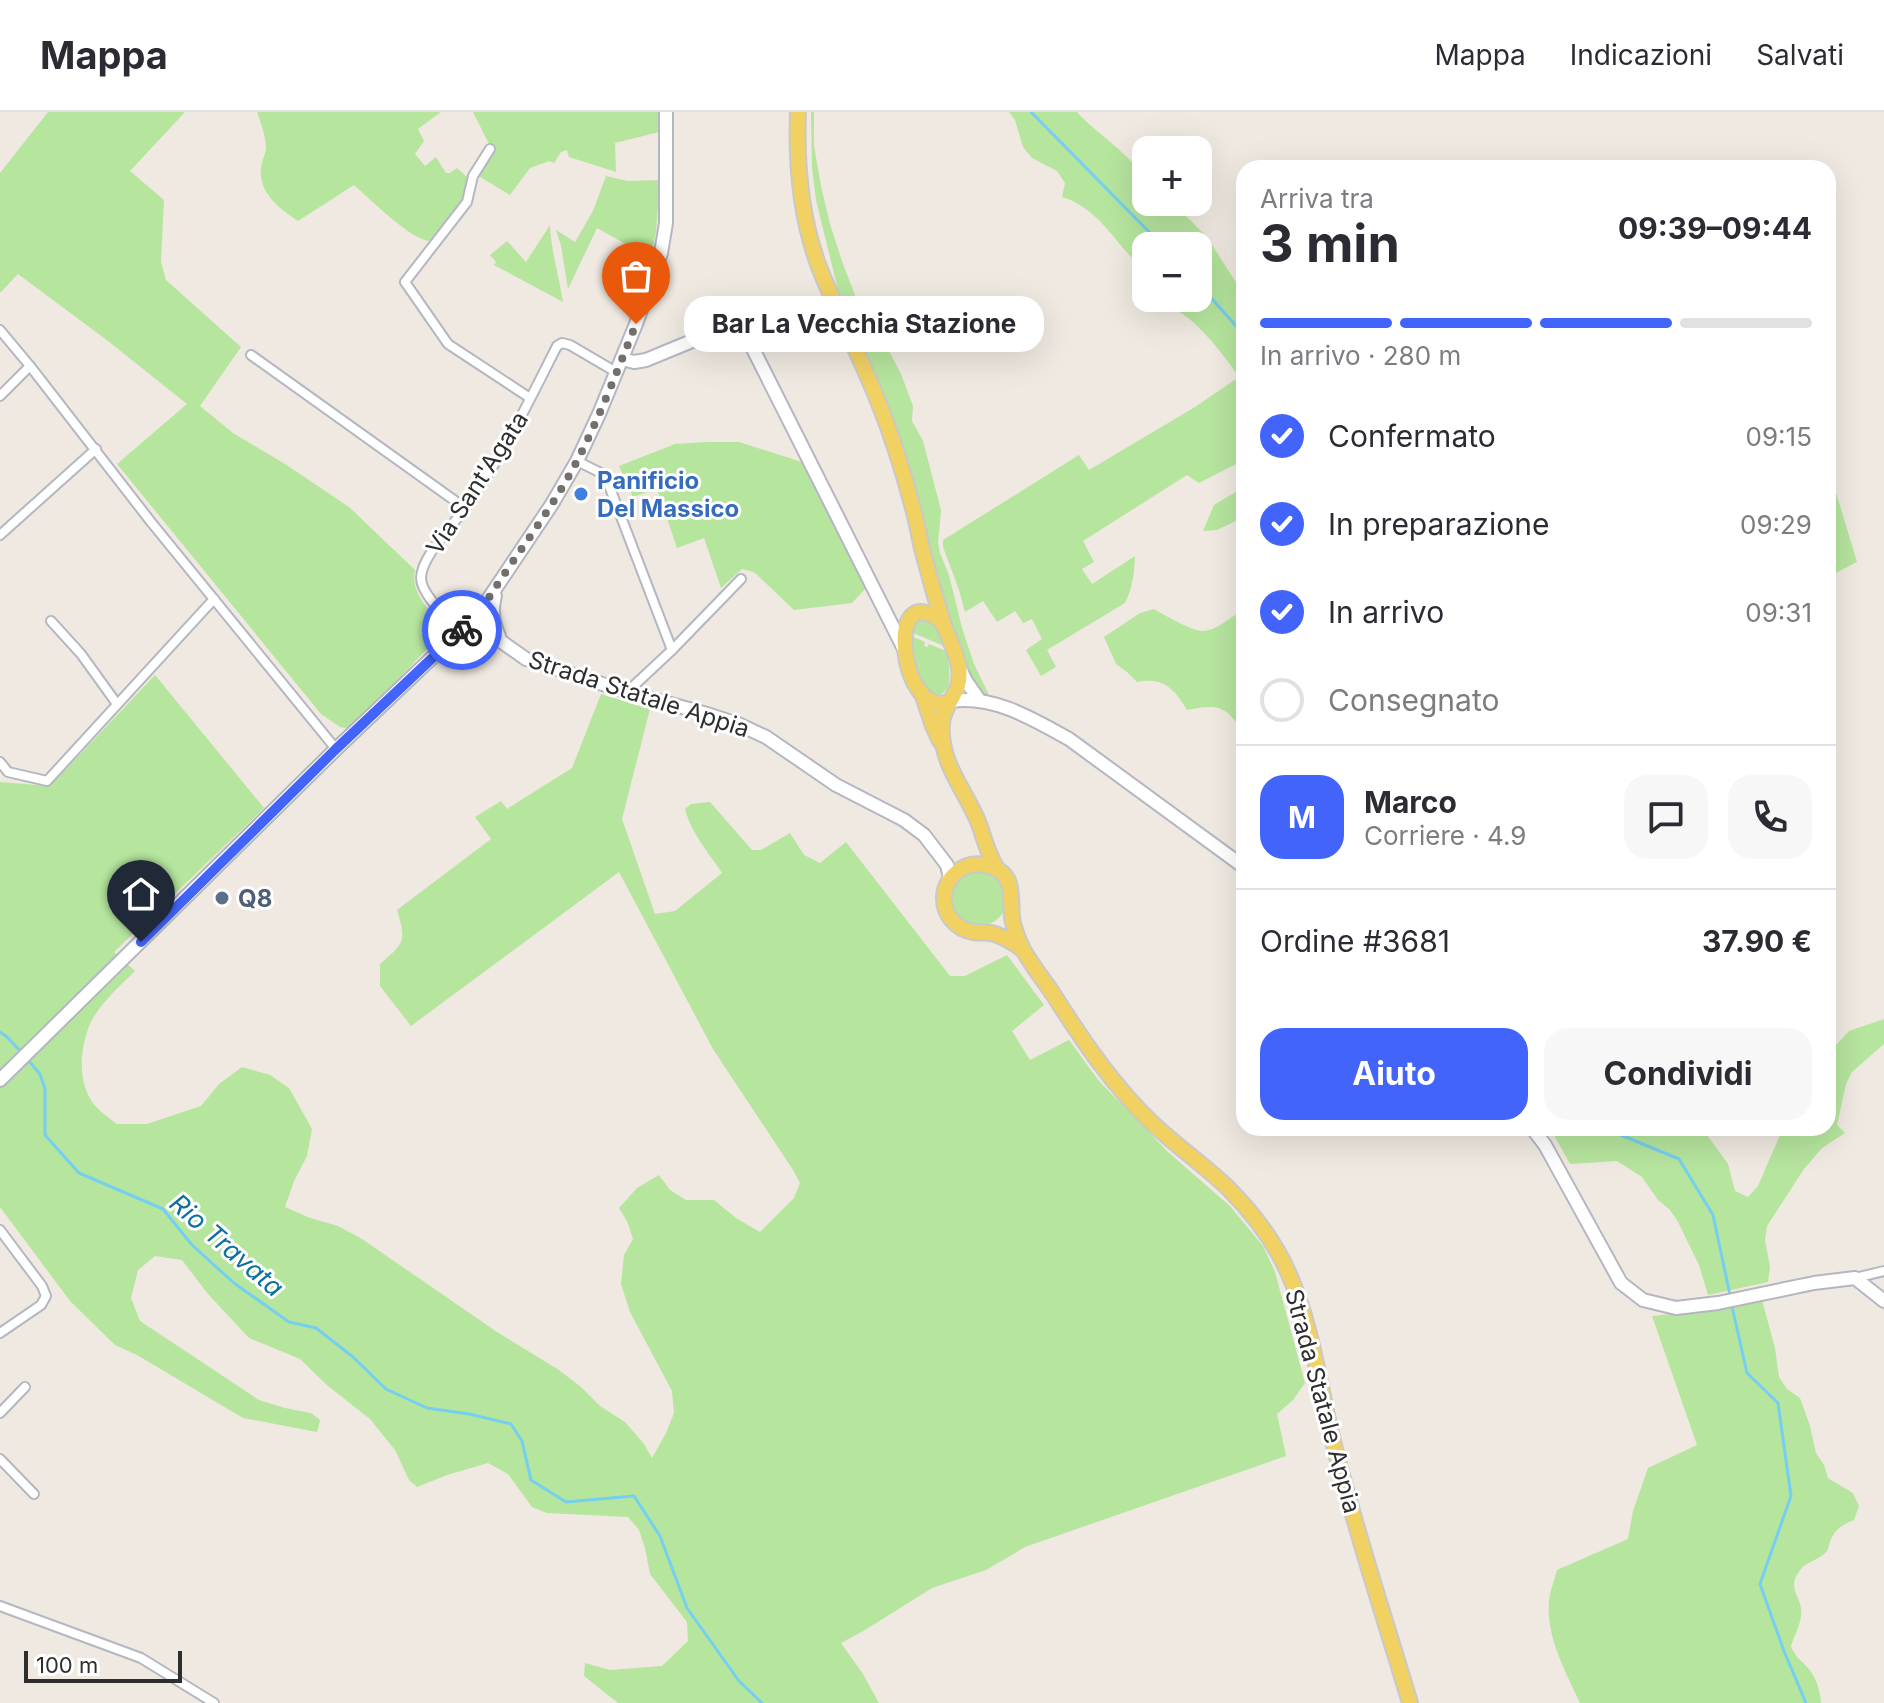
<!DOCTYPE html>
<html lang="it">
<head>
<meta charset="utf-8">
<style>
  body { margin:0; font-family:Inter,sans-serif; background:#f7f7f7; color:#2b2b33; height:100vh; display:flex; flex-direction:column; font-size:30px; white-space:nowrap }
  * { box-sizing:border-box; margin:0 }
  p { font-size:26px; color:#7c7c81 }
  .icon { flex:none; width:44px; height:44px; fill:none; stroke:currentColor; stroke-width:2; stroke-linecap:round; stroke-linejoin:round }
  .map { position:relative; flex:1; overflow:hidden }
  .drawer { position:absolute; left:1236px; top:48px; width:600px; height:976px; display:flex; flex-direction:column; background:#fff; border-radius:24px; box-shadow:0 8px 32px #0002 }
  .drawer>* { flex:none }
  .buttons { position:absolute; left:1132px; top:24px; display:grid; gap:16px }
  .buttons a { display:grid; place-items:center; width:80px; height:80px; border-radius:16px; background:#fff; box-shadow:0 8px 32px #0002; font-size:40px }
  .scale { position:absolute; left:24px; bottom:20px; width:158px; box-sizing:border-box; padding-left:8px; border:4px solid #2e2e2e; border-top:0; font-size:22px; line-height:28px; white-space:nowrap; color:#2e2e2e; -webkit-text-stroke:6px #fff; paint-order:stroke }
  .pin { position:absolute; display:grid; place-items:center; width:68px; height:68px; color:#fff; margin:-82px -34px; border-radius:50% 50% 50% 0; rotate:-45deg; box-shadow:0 0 8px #0007 }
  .pin .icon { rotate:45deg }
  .courier { position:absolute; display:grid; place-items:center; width:80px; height:80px; margin:-40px; border:6px solid #4264fb; border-radius:50%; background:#fff; color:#222; box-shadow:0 2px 10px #0007 }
  .bubble { position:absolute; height:56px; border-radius:24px; background:#fff; box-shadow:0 8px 32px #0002; font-size:26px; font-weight:700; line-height:56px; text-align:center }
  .overview em { font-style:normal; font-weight:700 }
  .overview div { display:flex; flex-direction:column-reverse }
  .overview { display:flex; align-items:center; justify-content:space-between; height:136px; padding:0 24px }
  h1 { font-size:52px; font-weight:700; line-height:60px }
  .bar { display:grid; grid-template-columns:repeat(4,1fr); gap:12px 8px; align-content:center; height:96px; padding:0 24px }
  .bar i { height:10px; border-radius:6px; background:#e1e1e2 }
  .bar .selected { background:#4264fb }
  .bar p { grid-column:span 4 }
  .line { display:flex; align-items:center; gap:20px; padding:0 24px; border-top:2px solid #e1e1e2 }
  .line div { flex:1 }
  .round { display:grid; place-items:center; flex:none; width:84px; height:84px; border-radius:24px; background:#f7f7f7 }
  ol { padding:0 24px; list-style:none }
  li { display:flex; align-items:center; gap:24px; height:88px }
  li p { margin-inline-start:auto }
  li .icon { padding:8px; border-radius:50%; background:#4264fb; color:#fff; stroke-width:4 }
  li:last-child { color:#7c7c81 }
  li i { width:44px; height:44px; border:4px solid #e1e1e2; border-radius:50% }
  .cta { display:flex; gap:16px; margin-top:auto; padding:16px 24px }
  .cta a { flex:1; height:92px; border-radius:24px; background:#4264fb; color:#fff; font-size:32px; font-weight:700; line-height:92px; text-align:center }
  .cta a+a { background:#f7f7f7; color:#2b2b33 }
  header { display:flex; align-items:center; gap:48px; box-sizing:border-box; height:112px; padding:0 40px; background:#fff; border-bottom:2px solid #e1e1e2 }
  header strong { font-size:38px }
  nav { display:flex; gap:44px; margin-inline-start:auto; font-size:28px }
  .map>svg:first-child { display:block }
</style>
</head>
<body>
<header>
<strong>Mappa</strong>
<nav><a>Mappa</a><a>Indicazioni</a><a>Salvati</a></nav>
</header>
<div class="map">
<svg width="1884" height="1591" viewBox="0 0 1884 1591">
  <rect width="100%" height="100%" fill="#efe9e1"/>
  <g fill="#b6e59e">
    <path d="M48,0h137l-55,59 34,29 -3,62 5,18 75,67 -41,59 33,27 52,31 64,43 66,63c-5,24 16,43 32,58l-96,101 -11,-2 -19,-13 -204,-250 70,-60 -79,-63 -90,-67 -18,19v-120z"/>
    <path d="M257,0h184l-23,17 6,12 -9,13 10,12 11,-9 10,16h4l7,-5 10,9 -4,22 -34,42c-19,-2 -59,-42 -75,-56l-56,36c-19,-13 -40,-28 -37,-54 1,-6 4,-12 5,-18 0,-13 -5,-25 -9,-37z"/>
    <path d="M473,0h185l1,20 -44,11 1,29 -47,-15 -2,-7 -6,2 -7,11 -5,-2 -19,7 -20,27 -33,-20 16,-23z"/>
    <path d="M811,0h3v34l7,40 9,38 13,40 24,62 21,23 13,25 12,32 -1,15 11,20 18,69 -3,33 2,10 9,22 13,53 12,36 16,33 -10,-3 -21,-41 -10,-29 -36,-144 -13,-41 -16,-44 -45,-101 -23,-94 -4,-32z"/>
    <path d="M1009,0h68c19,22 58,44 68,70 2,6 1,14 1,20h17l24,15 20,20 30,47 7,7v171l-8,2 -37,19 -12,-8 -104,66 11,21 -12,7 10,15 43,-28c-1,18 -2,31 -10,47l-78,47 9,17 -15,9 -15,-26 16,-11 -10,-20 -9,4 -8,-12 -18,11 -14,-21 -18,11 -6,-22 -16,-43v-7l136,-85 10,15 106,-63 44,-30c-13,-19 -28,-38 -45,-54 -9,-9 -22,-13 -28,-25h32v-52h-52v26c-29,-25 -46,-64 -84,-75l3,-14 -8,-12 -25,-13 -9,-11 -8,-27z"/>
    <path d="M606,64l22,5 32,-1 -4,52 -5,23 -17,48 -13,-6 17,-46 -41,-23 -29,61 -7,-43 -5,-16 19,12 18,-31z"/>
    <path d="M550,113c1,26 9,51 13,77l-69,-37 2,-3 -6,-7 17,-14 19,21z"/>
    <path d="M707,330h32l63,20 65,125 -15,16 -58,7 -40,-38 -12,-3 -21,19 -17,-50 -27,10 -20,-59 -24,8 -14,-31 56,-22z"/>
    <path d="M1828,354l29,96 -29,15z"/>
    <path d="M1244,375v30l-27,13 -14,1 11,-26z"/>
    <path d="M1154,497c8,5 40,23 49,22 13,0 29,-15 41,-22v125c-18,-29 -25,-30 -57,-24 -13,-22 -24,-33 -50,-28l-10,-10 -11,-8 -12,-27 36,-24z"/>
    <path d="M923,506l14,11 7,17 -33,-14 2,-9z"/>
    <path d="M911,524l14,6 -1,4 3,1 2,-3 17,7c15,58 -23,55 -33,10 -2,-8 -2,-17 -2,-25z"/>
    <path d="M155,563l109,133 -150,144 21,19c-15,15 -35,32 -45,53 -10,24 -13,57 3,79 6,8 16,15 24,21h30l54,-18 18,-22 23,-17 28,8 19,13 23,41 -5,27 -13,25 -9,26 25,11 28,8 24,13 135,93 62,38 22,17 19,19 25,16 19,22 8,14 14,-25 8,-20 -2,-22 -42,-79 -9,-28 3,-29 9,-16 -6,-18 -8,-13 18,-20 22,-13 11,15 16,10h28l22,18 24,14 34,-34 6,-15 -7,-13 -80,-121 -94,-177 -208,154 -31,-40v-22c24,-21 27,-22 17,-54l94,-71 -16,-22 26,-16 6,8 65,-41 29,-74 49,15 -28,110 33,95 20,-3 47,-38c-13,-20 -31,-40 -37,-64l6,-5 19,-2 42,48h9l29,-17 14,22 16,8 26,-21 104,134h15l42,-21 37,50 -32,26 18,29 39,-20 30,41 69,71 62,54 33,40 12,26 30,111 -12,17 -16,14 9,42 -261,91 -39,23 -54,18 -67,42 -24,13 22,31 16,29h-261l-34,-27 1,-13 25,7 52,-4 26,-25 -1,-19 -37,-48 -5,-26 -6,-18 -11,-13 -81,-4 -15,-6 -24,-33 -20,-11 -41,12 -30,12 -8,-7 -14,-30 -25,-31 -42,-33 -28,-27 -51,-21 -41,-44 -26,-34 -27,-4 -17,14 -7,28 9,23 119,79 26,8 26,5 9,7 -3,12 -74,-14 -106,-63 -22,-10 -45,-44 -70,-94v-425l50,4z"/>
    <circle cx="979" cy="786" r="28"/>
    <path d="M1884,907v25l-32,28 -6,12 -9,41 8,8 -23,15 -18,21 -37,57 -2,14 5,27 -2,15 -60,13 -9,-30 -22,-45 -8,-11 -11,-9 -16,-23 -25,-16 -47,3 -20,-36h152l26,36 7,27 13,6 10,-11 25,-58h45v-74l21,-23z"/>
    <path d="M1762,1188l13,48 4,29 8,12 13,9 10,28 6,27 8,12 4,13 25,15 6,13 -5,14c-10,4 -18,8 -23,19 -2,4 -2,9 -4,12 -7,9 -20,10 -26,18 -17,20 3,28 0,47 -1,10 -7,20 -10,30 5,12 8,12 16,21 9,9 13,23 14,36h-241c-15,-33 -37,-71 -30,-109 2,-8 5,-16 7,-24l71,-31 5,-28 15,-43 49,-23 -45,-129 56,-6z"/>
  </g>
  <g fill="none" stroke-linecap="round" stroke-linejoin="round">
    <g stroke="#75cff0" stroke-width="3">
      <path d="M1031,0l132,134"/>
      <path d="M1198,171l46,52"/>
      <path d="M0,920l7,5 16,17"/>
      <path d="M28,948l12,14 5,15v46l34,38 84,36 29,36 42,38 55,39 27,6 37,29 33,32 41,19 42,6 42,10 11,17 9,39 35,22 68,-6 26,40 27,72 52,73 23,22"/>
      <path d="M1604,1016l75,31 34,56 17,80"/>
      <path d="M1731,1190l16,71 31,30 13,93 -31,88 24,67 22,52"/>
    </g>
    <defs>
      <g id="street">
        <path d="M490,37l-17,27 -6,26 -62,80 43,62 82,54"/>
        <path d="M0,218l30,36 121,156 185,227"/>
        <path d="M251,243l214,153"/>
        <path d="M0,284l30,-30"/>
        <path d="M577,349l28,14 67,175"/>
        <path d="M0,423l96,-86"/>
        <path d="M51,509l30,33 36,50"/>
        <path d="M460,519c-11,-12 -39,-36 -39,-53 0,-20 30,-51 42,-67 38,-51 65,-108 94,-165l5,-3 8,2 46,27"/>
        <path d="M627,580l45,-42 69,-71"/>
        <path d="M0,650l8,10 39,9 167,-182"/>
        <path d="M0,1118l42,56 4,10 -5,9 -41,28"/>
        <path d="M1855,1166l29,-7"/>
        <path d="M0,1301l25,-26"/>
        <path d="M0,1347l34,35"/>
        <path d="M0,1494l141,52 73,45"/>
      </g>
      <g id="secondary">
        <path d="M622,247l12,3 12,-2 80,-33 10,1 10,7 159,316"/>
        <path d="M495,484c-4,15 -2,26 4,40"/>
        <path d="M475,505l27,25 24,17 101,33 80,22 31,10 28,13 70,48 68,35 20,15 23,30 3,13"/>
        <path d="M959,555l7,14 14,20"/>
        <path d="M951,589c43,-6 82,18 118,38l175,128"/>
        <path d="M0,968l336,-331 139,-132 10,-13 67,-100 25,-43 22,-47 37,-90 25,-71 5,-30v-111"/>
        <path d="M1532,1016l13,17 76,138 22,17 33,8 42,-5 96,-20 41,-5 29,23"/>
      </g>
      <g id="primary">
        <path d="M798,0c-2,51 3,107 21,155 18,45 41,89 59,134 15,37 27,76 37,115 4,16 6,32 11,47 5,20 11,40 17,59 5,15 13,29 16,45 4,27 -15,34 -17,56 -3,38 21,64 35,96 7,17 10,34 20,50"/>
        <path d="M943,511c-60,-52 -43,98 6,79"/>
        <path d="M922,581l11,33 7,15"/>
        <path d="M1023,838c-10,-8 -20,-14 -32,-17 -6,-1 -12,0 -18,-1 -17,-3 -29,-17 -29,-34 0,-10 5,-20 13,-26 8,-7 18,-9 28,-7 31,6 25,30 27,52 1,9 4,16 7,24 8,20 24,37 36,56 28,44 57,87 95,124 25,24 54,44 78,67 24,24 46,53 60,84 24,53 31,113 45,169 22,88 51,175 77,262"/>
      </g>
    </defs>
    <use href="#street" stroke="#b4b7c1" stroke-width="12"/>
    <use href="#secondary" stroke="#b4b7c1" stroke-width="16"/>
    <use href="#primary" stroke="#c9c9c9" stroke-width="18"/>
    <use href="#street" stroke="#fff" stroke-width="8"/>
    <use href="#secondary" stroke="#fff" stroke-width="12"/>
    <use href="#primary" stroke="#f2d163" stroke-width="14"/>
  </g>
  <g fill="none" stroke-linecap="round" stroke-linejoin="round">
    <path stroke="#726f6d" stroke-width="8" stroke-dasharray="0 14.4" d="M462,518l13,-13 10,-13c30,-49 67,-94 93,-145 22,-43 40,-90 58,-135"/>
    <path stroke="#4264fb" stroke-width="10" d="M141,830l195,-193 126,-119"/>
  </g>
  <circle fill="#3f7fe0" stroke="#fff" stroke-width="3" cx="581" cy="382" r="8"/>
  <circle fill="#5c6f8a" stroke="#fff" stroke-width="3" cx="222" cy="786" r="8"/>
  <g text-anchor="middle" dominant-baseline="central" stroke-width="6" stroke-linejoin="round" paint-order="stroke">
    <g font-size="24" font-weight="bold" fill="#366cbe" stroke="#fff" text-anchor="start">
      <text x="597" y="368">Panificio<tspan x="597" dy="28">Del Massico</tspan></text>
    </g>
    <g font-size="24" fill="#2e2e2e" stroke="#fff">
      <text transform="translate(477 371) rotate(-57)">Via Sant'Agata</text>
      <text transform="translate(639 582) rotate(18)">Strada Statale Appia</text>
      <text transform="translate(1323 1289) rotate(75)">Strada Statale Appia</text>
    </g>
    <g font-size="24" font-weight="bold" fill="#4e5e75" stroke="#fff" text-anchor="start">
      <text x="238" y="786">Q8</text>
    </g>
    <g font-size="26" font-style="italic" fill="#0d6fa3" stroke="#fff">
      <text transform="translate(227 1133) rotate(41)">Rio Travata</text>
    </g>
  </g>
</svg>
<div class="buttons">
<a>+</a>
<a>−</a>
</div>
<div class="scale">100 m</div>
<div class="pin" style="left:636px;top:212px;background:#ea580c"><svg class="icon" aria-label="bag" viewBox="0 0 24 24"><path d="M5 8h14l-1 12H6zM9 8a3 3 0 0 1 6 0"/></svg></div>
<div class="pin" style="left:141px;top:830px;background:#1f2937"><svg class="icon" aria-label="home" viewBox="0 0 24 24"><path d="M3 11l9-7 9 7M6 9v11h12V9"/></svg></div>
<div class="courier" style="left:462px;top:518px"><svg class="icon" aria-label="bike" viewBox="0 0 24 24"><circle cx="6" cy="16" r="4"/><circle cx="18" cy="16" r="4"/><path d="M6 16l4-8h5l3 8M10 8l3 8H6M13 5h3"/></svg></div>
<div class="bubble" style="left:684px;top:184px;width:360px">Bar La Vecchia Stazione</div>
<section class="drawer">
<div class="overview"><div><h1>3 min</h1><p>Arriva tra</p></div><em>09:39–09:44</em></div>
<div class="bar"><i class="selected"></i><i class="selected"></i><i class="selected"></i><i></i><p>In arrivo · 280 m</p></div>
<ol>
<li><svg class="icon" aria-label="check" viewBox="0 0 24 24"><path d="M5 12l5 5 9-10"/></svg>Confermato<p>09:15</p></li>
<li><svg class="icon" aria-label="check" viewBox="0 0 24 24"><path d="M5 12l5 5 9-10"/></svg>In preparazione<p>09:29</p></li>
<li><svg class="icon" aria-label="check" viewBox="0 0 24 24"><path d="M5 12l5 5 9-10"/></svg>In arrivo<p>09:31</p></li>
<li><i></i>Consegnato</li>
</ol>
<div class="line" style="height:144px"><b class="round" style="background:#4264fb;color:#fff">M</b><div><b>Marco</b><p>Corriere · 4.9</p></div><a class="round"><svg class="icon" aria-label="chat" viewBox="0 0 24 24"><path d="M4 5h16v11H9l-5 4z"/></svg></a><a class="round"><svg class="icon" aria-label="phone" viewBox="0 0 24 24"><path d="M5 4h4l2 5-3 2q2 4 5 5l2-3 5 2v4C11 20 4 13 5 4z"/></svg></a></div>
<div class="line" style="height:104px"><div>Ordine #3681</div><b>37.90 €</b></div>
<div class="cta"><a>Aiuto</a><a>Condividi</a></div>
</section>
</div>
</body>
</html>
